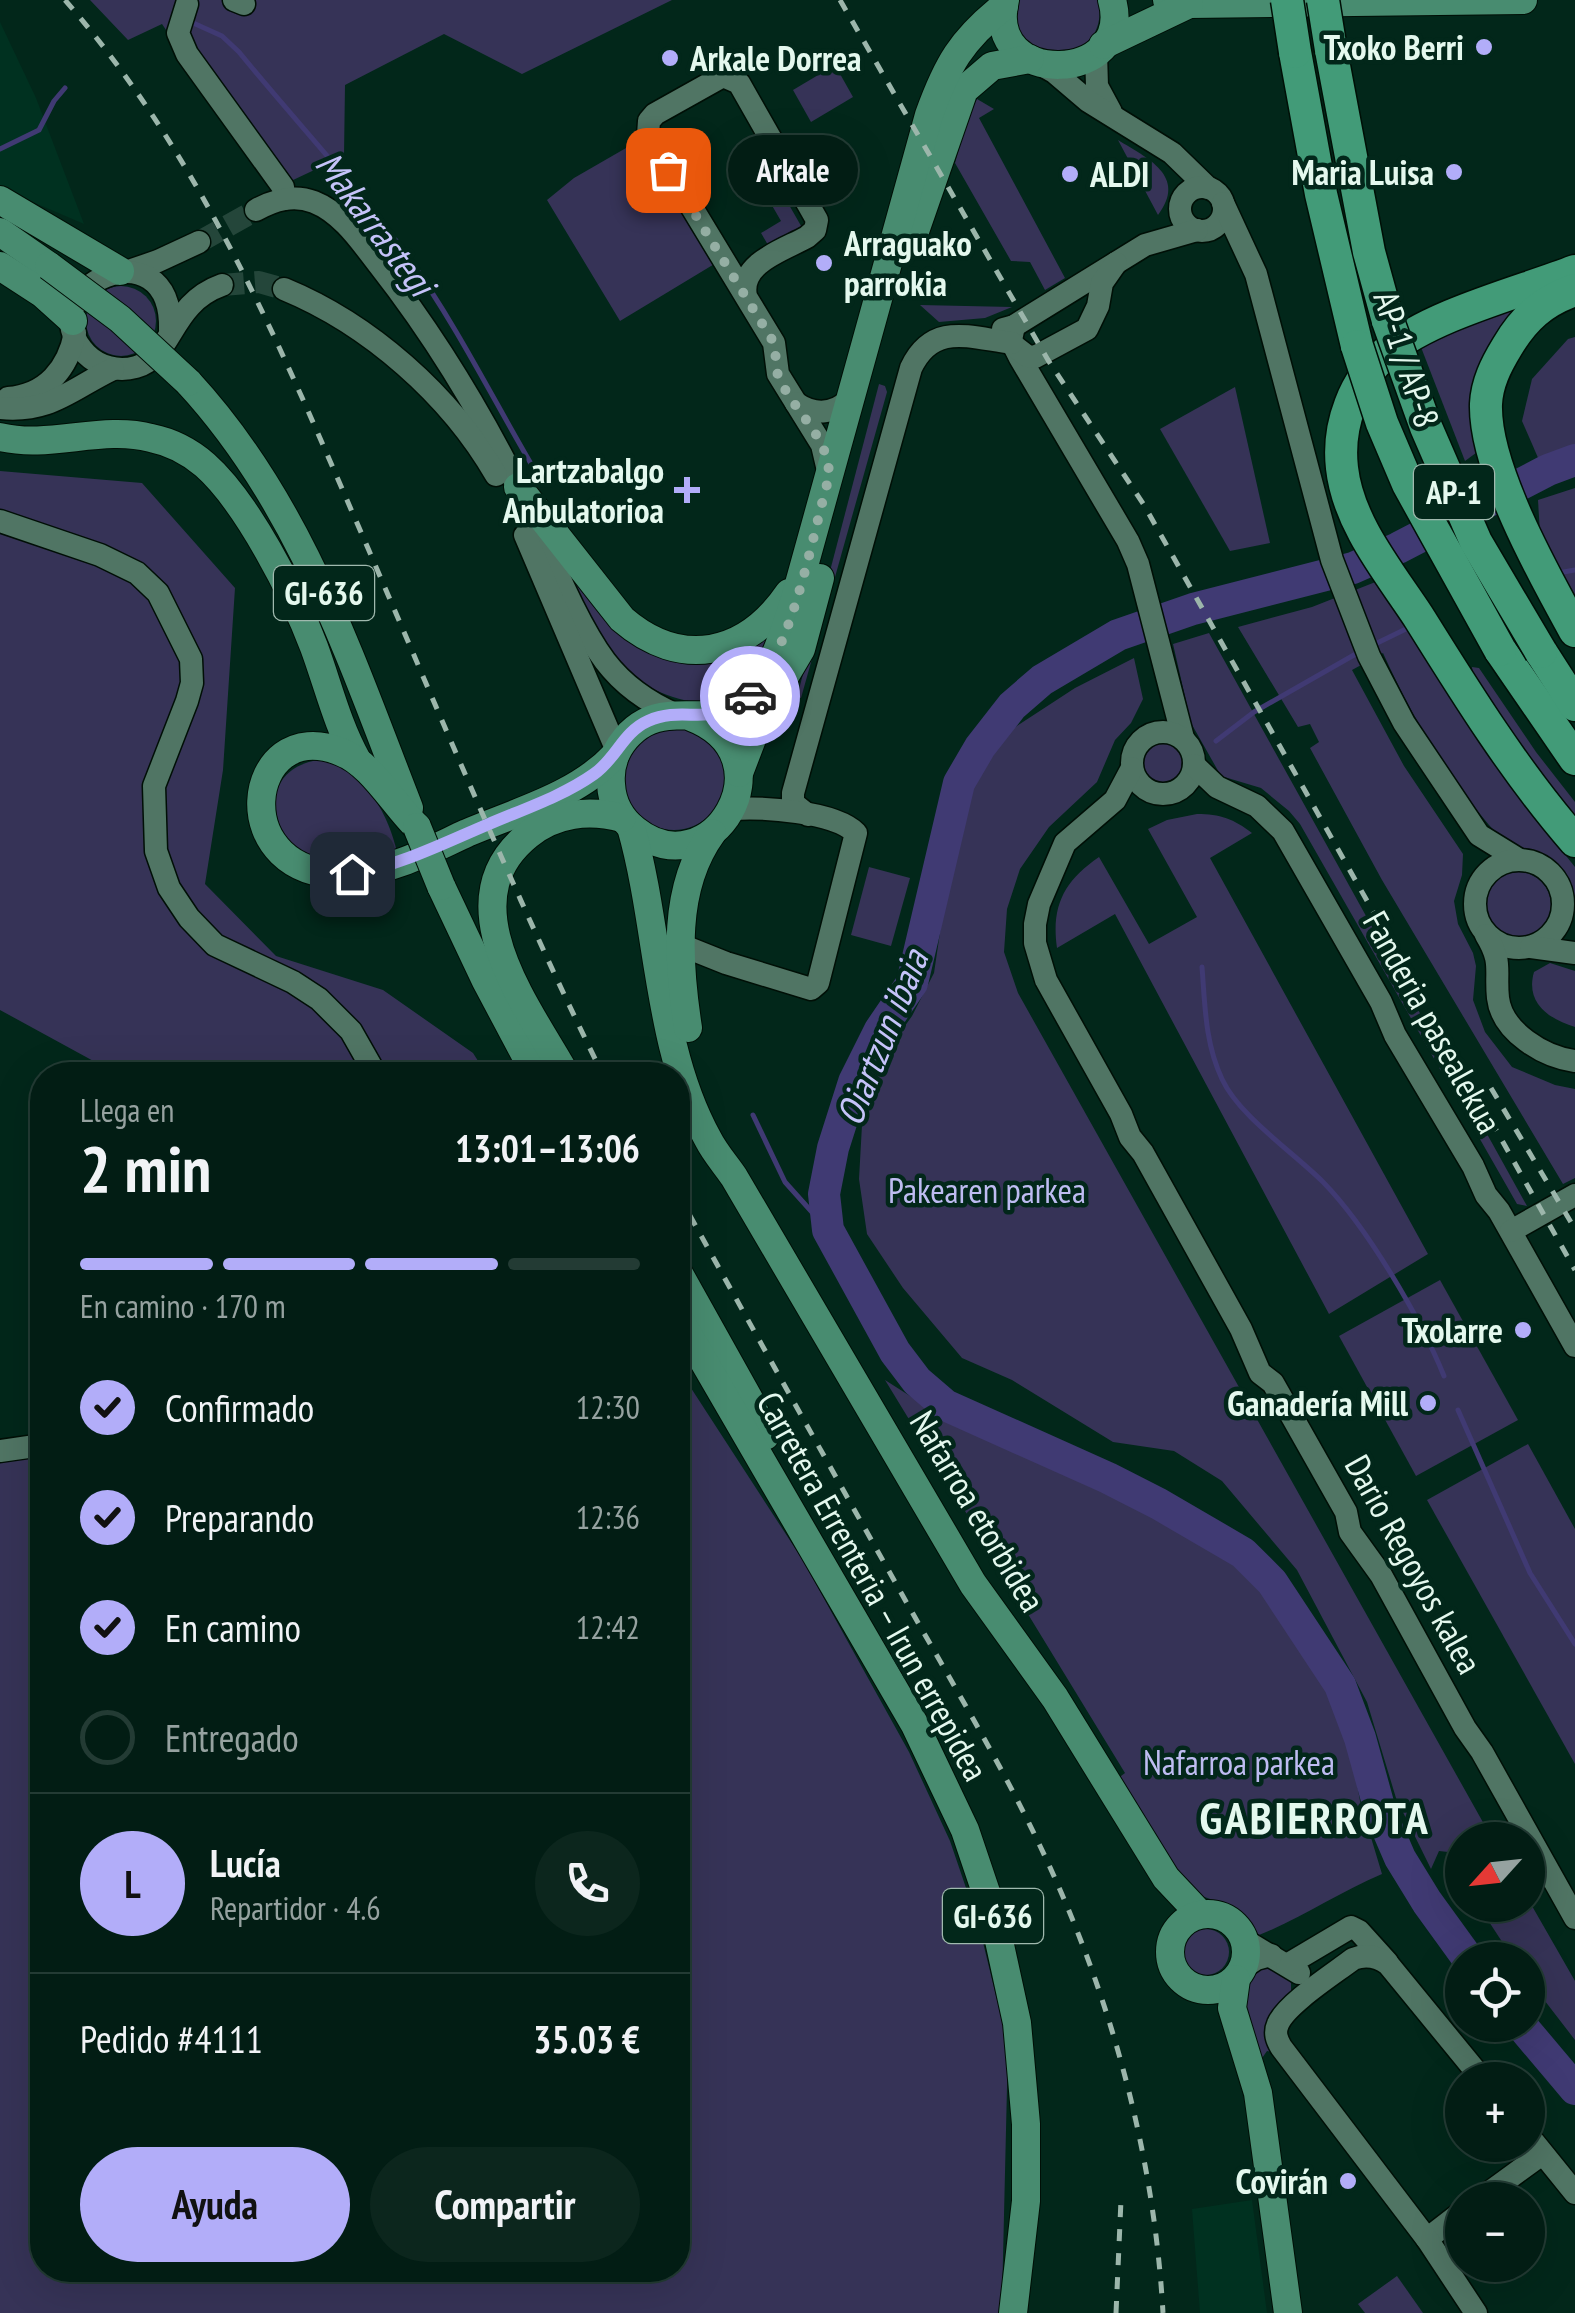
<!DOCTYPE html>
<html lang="es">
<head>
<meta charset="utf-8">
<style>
  body { margin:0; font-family:"PT Sans Narrow",sans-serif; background:#0c261d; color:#f1f3f6; height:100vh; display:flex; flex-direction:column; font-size:38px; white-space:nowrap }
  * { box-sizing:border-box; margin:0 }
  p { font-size:32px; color:#96a2a0 }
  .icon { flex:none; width:55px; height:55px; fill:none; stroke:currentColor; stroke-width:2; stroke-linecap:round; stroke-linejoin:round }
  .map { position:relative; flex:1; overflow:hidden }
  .panel { position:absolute; left:30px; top:1062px; width:660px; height:1220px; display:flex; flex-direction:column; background:#021d14; border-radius:40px; box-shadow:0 10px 40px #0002,0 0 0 2px #233b34 }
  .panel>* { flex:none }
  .needle { width:65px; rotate:243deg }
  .controls { position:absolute; left:1445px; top:1822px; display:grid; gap:20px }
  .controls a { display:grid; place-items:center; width:100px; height:100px; border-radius:50%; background:#021d14; box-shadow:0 10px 40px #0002,0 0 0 2px #233b34; font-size:50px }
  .pin { position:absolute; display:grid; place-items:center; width:85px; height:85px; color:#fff; margin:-42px; border-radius:20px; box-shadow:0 5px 15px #0006 }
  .courier { position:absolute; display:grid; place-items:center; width:100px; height:100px; margin:-50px; border:8px solid #b2adf9; border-radius:50%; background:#fff; color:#222; box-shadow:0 2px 12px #0007 }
  .bubble { position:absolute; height:70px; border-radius:35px; background:#021d14; box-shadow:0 10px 40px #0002,0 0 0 2px #233b34; font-size:32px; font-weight:600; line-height:70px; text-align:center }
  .headline em { font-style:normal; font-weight:600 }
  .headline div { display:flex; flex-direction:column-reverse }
  .headline { display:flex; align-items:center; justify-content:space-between; height:170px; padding:0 50px }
  h1 { font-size:65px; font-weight:600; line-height:75px }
  .bar { display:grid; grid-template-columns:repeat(4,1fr); gap:15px 10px; align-content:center; height:120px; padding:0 50px }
  .bar i { height:12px; border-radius:8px; background:#233b34 }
  .bar .active { background:#b2adf9 }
  .bar p { grid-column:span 4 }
  .line { display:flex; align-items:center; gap:25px; padding:0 50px; border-top:2px solid #233b34 }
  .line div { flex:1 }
  .round { display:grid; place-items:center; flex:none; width:105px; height:105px; border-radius:52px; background:#0c261d }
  ol { padding:0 50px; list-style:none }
  li { display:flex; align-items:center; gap:30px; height:110px }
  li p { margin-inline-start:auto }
  li .icon { padding:10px; border-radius:50%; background:#b2adf9; color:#111; stroke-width:4 }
  li:last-child { color:#96a2a0 }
  li i { width:55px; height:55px; border:5px solid #233b34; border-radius:50% }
  .button { display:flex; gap:20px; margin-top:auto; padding:20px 50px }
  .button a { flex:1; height:115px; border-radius:60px; background:#b2adf9; color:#111; font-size:40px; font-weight:600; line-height:115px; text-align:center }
  .button a+a { background:#0c261d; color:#f1f3f6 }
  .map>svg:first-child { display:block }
</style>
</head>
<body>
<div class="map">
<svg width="1575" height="2313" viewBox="0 0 1575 2313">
  <rect width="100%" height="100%" fill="#02271a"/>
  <g fill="#003120">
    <path d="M0,22l36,76 48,126 -84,-36z"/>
    <path d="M1252,2200l15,113h-67l-8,-104z"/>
  </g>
  <g fill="#363357">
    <path d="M90,0h582l-150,74 -78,-40 -99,51 -1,71 -70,33 -112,-165 -34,16z"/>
    <path d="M1018,0h81c10,67 -75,66 -82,24 -1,-7 1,-17 1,-24z"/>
    <path d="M835,65l18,32 -42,25 -18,-32z"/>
    <path d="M977,99l17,10 -15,9 86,160 -20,12 -15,-28 -19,-1 -56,-98 14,-51z"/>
    <path d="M640,132l76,131 -96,58 -73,-121 27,-22 59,-34z"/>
    <path d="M1118,140c29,18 70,36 40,75z"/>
    <path d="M769,170l35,61 -33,19 -10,-17 20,-12 -25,-43z"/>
    <circle cx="121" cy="321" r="35"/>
    <path d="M1535,295l-55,155 -15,11 -46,-119z"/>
    <path d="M920,305l92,2 -27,11 -46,4z"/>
    <path d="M1575,337v108l-36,15 -17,-39 10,-42 36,-40z"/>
    <path d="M879,384l6,2 2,6 -86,306 -4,-1z"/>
    <path d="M1235,387l35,156 -40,8 -70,-122z"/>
    <path d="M0,471l142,12 93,105 -12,182 -18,114 71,72 107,34 90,63 14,22h-368l-119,-65z"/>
    <path d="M1575,488v107l-35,-61 -2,-34z"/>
    <path d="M563,562l99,92 111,-29c-7,21 -13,46 -30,62 -35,33 -97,6 -124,-24 -25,-28 -40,-68 -56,-101z"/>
    <path d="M1378,581l152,230 45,56v45c-13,-83 -49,-43 -86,-87 -43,-50 -79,-112 -106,-172l-31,17 52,96 59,88 -1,21 -8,26 4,23 15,29 3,13 -3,34 12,32 27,35 43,18 20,4v89l-12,6 -181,-304 -72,-132 9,-6 -9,-18 -12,3 -60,-100 74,-20z"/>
    <path d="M1209,633l318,573 -10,-2 -217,-380 -11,-13 -28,-23 -40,-12 -30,-53 -18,-79z"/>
    <path d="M1134,658l9,41 -12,24 -16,17 -18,42 -48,45 -29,42 -13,40 -3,43 14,41 471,840 -11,7h-16v10l-5,3 -18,-2 -8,18 -35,-71 -29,-96 -70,-132 -75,-89 -48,-30 -61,-9 -101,-62 -50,-22 -59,-70 -36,-54 -8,-55 3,-54 20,-67 30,-42 22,-43 16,-108 19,-69 34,-61 72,-47z"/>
    <path d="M1472,667l7,1 57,84 39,50v17l-101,-138z"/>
    <circle cx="674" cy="779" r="51"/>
    <circle cx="1162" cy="762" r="23"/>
    <path d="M324,759c42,16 63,52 73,93 -31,8 -71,16 -100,-4 -8,-6 -15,-17 -18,-25 -12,-38 9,-60 45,-64z"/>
    <path d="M1197,814c23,0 37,5 55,19l-42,25 218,396 -99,60 -214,-400 -58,34c-6,-42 7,-67 42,-91l50,87 48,-27 -49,-88 19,-9z"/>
    <path d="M869,867l41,11 -19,68 -40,-11z"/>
    <circle cx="1518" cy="905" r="33"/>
    <path d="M1550,963l25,8v56c-26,-8 -50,-24 -41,-55z"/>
    <path d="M1440,1280l78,140 -102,56 -77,-140z"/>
    <path d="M678,1368l124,191 107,193 41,89 29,85 29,119 -6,255 -4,13h-998v-874l42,-4v835h636z"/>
    <path d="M885,1380l61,39 238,104 69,46 35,45 32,52 25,50 15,85 22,73c-43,18 -80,44 -123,61l-32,-30 -45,-16 -65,-110 8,-6z"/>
    <path d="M1528,1444l47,85v235l-148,-264z"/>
    <path d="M1528,1899l47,82v59l-47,-61v-19h-14l-36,-55h50z"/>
    <circle cx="1206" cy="1952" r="23"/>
    <path d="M1270,1965l16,9 5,9v13l-15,57 -9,-2 -7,10 -20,-69 7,-16z"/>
    <path d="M1397,2276l26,37h-58l-7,-9z"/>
  </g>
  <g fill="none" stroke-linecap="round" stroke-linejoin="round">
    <g stroke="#403a73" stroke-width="5">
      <path d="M191,22l31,14 17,16c57,70 119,135 171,208 49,69 87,147 130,219"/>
      <path d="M0,149l39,-19 15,-29 11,-13"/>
      <path d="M1558,573l17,-3"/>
      <path d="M1371,646l39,-19"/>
      <path d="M1216,741l38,-29 107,-61"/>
      <path d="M1202,967c3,38 3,76 20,112 17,37 71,73 101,103 44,45 97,135 121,194"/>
      <path d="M753,1115l32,67 43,48"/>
      <path d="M1458,1410l72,163 45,71"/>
    </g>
    <g stroke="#403a73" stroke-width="32">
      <path d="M1469,1960l-42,-58 -27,-44 -19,-44 -21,-76 -20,-53 -68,-103 -29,-29 -84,-49 -51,-26 -163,-73 -28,-24 -22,-29 -67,-122 -4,-36 9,-46 21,-66 26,-52 32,-47 47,-200 21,-36 32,-41 30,-26 76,-45 75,-26 160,-41 45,-20 150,-78 27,-10"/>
      <path d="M1521,2025l54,64"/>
    </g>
    <g stroke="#24463a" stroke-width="22" stroke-dasharray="22 11" stroke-linecap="butt">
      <path d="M199,242l57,-32"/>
      <path d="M222,285l37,-3 25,7"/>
    </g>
    <defs>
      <g id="minor">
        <path d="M234,0l10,4"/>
        <path d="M187,4l-9,29 9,21 96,133 1,12"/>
        <path d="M1096,53l1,33 14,26"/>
        <path d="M1038,63l16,9 34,29 84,52 36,35"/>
        <circle cx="1202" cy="209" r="22"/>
        <path d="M1223,203l33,71 76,286 37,96 35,67 75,112 39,24"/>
        <path d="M256,210c18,-10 37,-16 58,-8 28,11 47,40 65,63 55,70 101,146 141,226 25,51 52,125 85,170 19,25 44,42 72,54"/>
        <path d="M129,271l29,-10 41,-19"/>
        <path d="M284,289c85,35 166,106 212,186"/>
        <path d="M746,296c-7,-33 38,-46 61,-59l8,-7 2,-10 -78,-137 -16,-7 -68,38 -6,7 -1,14 126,208 4,31 44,71 7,30"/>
        <path d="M1014,326l-3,14 9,18 108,183 10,23 45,174"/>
        <path d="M1003,329l11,-3 131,-81 52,-15"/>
        <path d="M170,330c3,-109 -146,-42 -84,24 13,13 32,18 50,13 38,-11 33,-63 86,-82"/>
        <path d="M1014,346l13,10 8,1 52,-28 11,-23 4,-23 14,-20"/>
        <path d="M8,398c38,-3 60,-29 67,-65"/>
        <path d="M796,403c19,13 39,11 55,-5"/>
        <path d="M0,408c51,5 71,-19 113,-39"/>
        <path d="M0,521l100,34 37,18 21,20 33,66 1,24 -5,18 -33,85 2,65 13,37 20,30 26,27 78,37 26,17 32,32 25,44"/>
        <path d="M525,535l92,216"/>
        <circle cx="1163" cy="763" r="31"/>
        <path d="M1194,765l23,22 40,19 26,25 98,171 14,33 78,131 13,29 13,16 76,135"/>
        <path d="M1132,768l-17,32 -50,43 -26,61 -4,20v19l11,37 75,134 9,23 13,16 98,176 19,44 13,10 73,129 4,20 31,43 84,153 17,24 93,166"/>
        <path d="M808,815l-15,-12v-10l118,-425c22,-47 60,-30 101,-25"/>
        <circle cx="1519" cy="904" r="44"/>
        <path d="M1486,935c17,28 9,35 12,63 4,34 46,59 77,63"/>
        <path d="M681,945l45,18 85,26 7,-6 38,-150c-22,-22 -94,-26 -124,-24"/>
        <path d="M1531,947l44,6"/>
        <path d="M1511,1231l64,-36"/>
        <path d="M0,1451l42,-6"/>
        <path d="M1244,1940l55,33"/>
        <path d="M1287,1965l64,-38 8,4 28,31"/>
        <path d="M1244,1967l12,-8 15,-4"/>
        <path d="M1528,2135l47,58"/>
        <path d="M1479,2200l63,-46"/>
        <path d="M1427,2239l35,-27"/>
        <path d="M1476,2313l-49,-74 -146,-192c-4,-7 -7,-14 -3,-23 8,-20 57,-51 75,-65 13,-5 24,-3 35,5l95,116"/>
      </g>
      <g id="major">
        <path d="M1005,0c-22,89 131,84 107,0"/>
        <path d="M1167,0l22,4 334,-4"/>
        <path d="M1103,45l86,-41"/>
        <path d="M0,200l120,71"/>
        <path d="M0,232l49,34"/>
        <path d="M913,237l51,-147 28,-24 38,-7"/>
        <path d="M0,266l43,28 30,27"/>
        <path d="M188,382c112,121 162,275 221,426"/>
        <path d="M0,437c50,12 102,-12 151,1 20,4 39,14 54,27 42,37 89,129 109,182 14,38 23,77 43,113"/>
        <path d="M518,487l104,132c59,51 124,37 167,-26"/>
        <path d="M691,717c102,39 20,174 -56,113 -14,-11 -23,-27 -24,-46 -3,-34 23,-65 57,-68 27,-3 49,5 73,-13 30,-22 42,-68 53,-101l135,-487c18,-50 32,-75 75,-109"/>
        <path d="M739,773l21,-55 41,-69 19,-71"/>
        <path d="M417,827c-23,-22 -46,-64 -76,-75 -97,-40 -119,130 10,122 41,-3 79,-24 116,-41 49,-21 110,-37 148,-78"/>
        <path d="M631,827c29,102 25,218 77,312 7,14 18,26 26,38l239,407 82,114 111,180 34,36"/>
        <path d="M441,886l45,95 50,94"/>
        <path d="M688,1028c-10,-65 -16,-140 24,-195"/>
        <path d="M566,1075c-38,-68 -121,-173 -38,-240 27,-22 61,-26 94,-17"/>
        <path d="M678,1272l71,127 16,37"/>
        <path d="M678,1317l237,408 50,105 28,83 24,110 9,101v77l-13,112"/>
        <circle cx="1208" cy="1952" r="38"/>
        <path d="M1236,1979l-4,29 26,85 30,220"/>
      </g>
      <g id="highway">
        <path d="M1331,50l38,202 19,69"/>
        <path d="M1295,52l26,142 36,152"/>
        <path d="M1575,271c-54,21 -145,44 -188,81 -33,28 -50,73 -45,116 6,55 47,104 76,148 48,77 97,156 157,225"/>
        <path d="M1575,290c-32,11 -51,28 -68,57 -11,18 -20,36 -21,57 -2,64 58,171 89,227"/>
        <path d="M1500,650l75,109"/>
        <path d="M1541,652l34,53"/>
      </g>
    </defs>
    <use href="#minor" stroke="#000f06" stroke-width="25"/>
    <use href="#major" stroke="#000f06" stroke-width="30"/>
    <use href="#highway" stroke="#000f06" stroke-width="35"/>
    <use href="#minor" stroke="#507564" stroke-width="22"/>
    <use href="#major" stroke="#488c70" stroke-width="28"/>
    <use href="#highway" stroke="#429b78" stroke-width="32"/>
    <g stroke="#9cb6ab" stroke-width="5" stroke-dasharray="12 12" stroke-linecap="butt">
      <path d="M65,0c130,149 207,327 285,507 83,190 161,382 253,568"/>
      <path d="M840,0l208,360 96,145 431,765"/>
      <path d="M1491,1088l84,141"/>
      <path d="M678,1194c73,132 147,264 221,395 48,86 100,170 142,259 69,145 113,304 122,465"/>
      <path d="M1116,2313l5,-113"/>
    </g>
    <defs>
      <g id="major-bridge">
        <path d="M49,266l71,53 68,63"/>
        <path d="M417,827l24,59"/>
      </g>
      <g id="highway-bridge">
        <path d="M1287,0l8,52"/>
        <path d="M1323,0l8,50"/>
        <path d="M1388,321l38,106 50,115 65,110"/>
        <path d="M1357,346l25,77 26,61 92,166"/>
      </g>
    </defs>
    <use href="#major-bridge" stroke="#000f06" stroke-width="30" stroke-linecap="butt"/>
    <use href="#highway-bridge" stroke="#000f06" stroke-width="35" stroke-linecap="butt"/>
    <use href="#major-bridge" stroke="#488c70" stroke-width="28"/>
    <use href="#highway-bridge" stroke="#429b78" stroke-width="32"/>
  </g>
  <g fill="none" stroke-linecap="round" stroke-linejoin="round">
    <path stroke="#95afa4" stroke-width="10" stroke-dasharray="0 18" d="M668,170l106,173c3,11 0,22 4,32 14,36 52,61 51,102 -19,67 -34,165 -79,219"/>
    <path stroke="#b2adf9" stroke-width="12" d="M352,874c49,-9 92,-31 137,-50 35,-15 74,-28 105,-50 22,-15 29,-42 54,-53 38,-17 63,9 102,-25"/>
  </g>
  <g fill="#b2adf9" stroke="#02271a" stroke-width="4">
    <circle cx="1484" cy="47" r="10"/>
    <circle cx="670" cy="58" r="10"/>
    <circle cx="1454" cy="172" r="10"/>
    <circle cx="1070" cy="174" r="10"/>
    <circle cx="824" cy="263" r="10"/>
    <path d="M682 475h10v10h10v10h-10v10h-10v-10h-10v-10h10z"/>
    <circle cx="1523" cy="1330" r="10"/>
    <circle cx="1428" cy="1403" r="10"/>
    <circle cx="1348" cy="2181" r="10"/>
  </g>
  <g text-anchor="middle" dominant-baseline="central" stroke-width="9" stroke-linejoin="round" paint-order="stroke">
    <g fill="#02271a" stroke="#a0b9ae" stroke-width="2.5">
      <rect x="1414" y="465" width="80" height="54" rx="8"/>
      <rect x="274" y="566" width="100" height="54" rx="8"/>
      <rect x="943" y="1889" width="100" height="54" rx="8"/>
    </g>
    <g font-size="32" font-weight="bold" fill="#e4f8ee">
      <text x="1454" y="492">AP-1</text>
      <text x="324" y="593">GI-636</text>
      <text x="993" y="1916">GI-636</text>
    </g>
    <g font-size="35" font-weight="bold" fill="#e4f8ee" stroke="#02271a" text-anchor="end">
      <text x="1464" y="47">Txoko Berri</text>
      <text x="690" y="58" text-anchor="start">Arkale Dorrea</text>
      <text x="1434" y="172">Maria Luisa</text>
      <text x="1090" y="174" text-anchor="start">ALDI</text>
      <text x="844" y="243" text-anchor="start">Arraguako<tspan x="844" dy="40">parrokia</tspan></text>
      <text x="664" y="470">Lartzabalgo<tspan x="664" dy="40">Anbulatorioa</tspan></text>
      <text x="1503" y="1330">Txolarre</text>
      <text x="1408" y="1403">Ganadería Mill</text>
      <text x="1328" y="2181">Covirán</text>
    </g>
    <g font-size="35" fill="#e4f8ee" stroke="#02271a">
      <text transform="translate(1407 359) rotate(72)">AP-1 / AP-8</text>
      <text transform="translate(1433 1022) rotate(61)">Fanderia pasealekua</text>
      <text transform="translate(978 1511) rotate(59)">Nafarroa etorbidea</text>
      <text transform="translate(1414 1564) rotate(61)">Dario Regoyos kalea</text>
      <text transform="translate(873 1586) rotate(61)">Carretera Errenteria – Irun errepidea</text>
    </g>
    <g font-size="35" fill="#bebcf1" stroke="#02271a">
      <text x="987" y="1190">Pakearen parkea</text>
      <text x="1239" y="1762">Nafarroa parkea</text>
    </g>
    <g font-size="38" font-style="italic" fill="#c5c3f9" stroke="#02271a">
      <text transform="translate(376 223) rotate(53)">Makarrastegi</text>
      <text transform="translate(881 1037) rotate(-68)">Oiartzun ibaia</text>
    </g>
    <g font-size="45" font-weight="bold" letter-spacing="2.5" fill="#e4f8ee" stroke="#02271a">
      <text x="1315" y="1817">GABIERROTA</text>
    </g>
  </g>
</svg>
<div class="controls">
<a><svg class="needle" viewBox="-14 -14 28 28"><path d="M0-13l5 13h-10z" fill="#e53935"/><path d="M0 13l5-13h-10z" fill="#96a2a0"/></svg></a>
<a><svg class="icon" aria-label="locate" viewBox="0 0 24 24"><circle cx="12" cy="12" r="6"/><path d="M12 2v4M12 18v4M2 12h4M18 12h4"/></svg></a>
<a>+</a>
<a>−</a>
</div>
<div class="pin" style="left:668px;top:170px;background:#ea580c"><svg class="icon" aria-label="bag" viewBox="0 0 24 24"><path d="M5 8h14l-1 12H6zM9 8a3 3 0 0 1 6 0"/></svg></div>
<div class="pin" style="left:352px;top:874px;background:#1f2937"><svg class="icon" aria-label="home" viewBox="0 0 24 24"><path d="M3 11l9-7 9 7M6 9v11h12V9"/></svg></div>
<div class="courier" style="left:750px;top:696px"><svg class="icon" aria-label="car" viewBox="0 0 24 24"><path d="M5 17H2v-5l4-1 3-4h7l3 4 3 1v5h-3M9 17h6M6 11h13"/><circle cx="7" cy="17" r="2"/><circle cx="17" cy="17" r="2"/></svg></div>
<div class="bubble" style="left:728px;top:135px;width:130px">Arkale</div>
<section class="panel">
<div class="headline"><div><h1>2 min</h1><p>Llega en</p></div><em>13:01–13:06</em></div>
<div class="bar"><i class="active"></i><i class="active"></i><i class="active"></i><i></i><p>En camino · 170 m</p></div>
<ol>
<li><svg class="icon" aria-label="check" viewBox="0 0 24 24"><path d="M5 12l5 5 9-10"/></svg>Confirmado<p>12:30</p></li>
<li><svg class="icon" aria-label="check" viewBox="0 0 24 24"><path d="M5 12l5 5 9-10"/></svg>Preparando<p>12:36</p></li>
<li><svg class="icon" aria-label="check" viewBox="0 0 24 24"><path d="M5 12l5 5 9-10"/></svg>En camino<p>12:42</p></li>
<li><i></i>Entregado</li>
</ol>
<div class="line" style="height:180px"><b class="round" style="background:#b2adf9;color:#111">L</b><div><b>Lucía</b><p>Repartidor · 4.6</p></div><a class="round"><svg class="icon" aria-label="phone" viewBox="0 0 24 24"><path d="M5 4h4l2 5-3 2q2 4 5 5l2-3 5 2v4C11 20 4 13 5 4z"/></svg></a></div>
<div class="line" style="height:130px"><div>Pedido #4111</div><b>35.03 €</b></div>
<div class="button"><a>Ayuda</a><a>Compartir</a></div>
</section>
</div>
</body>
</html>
